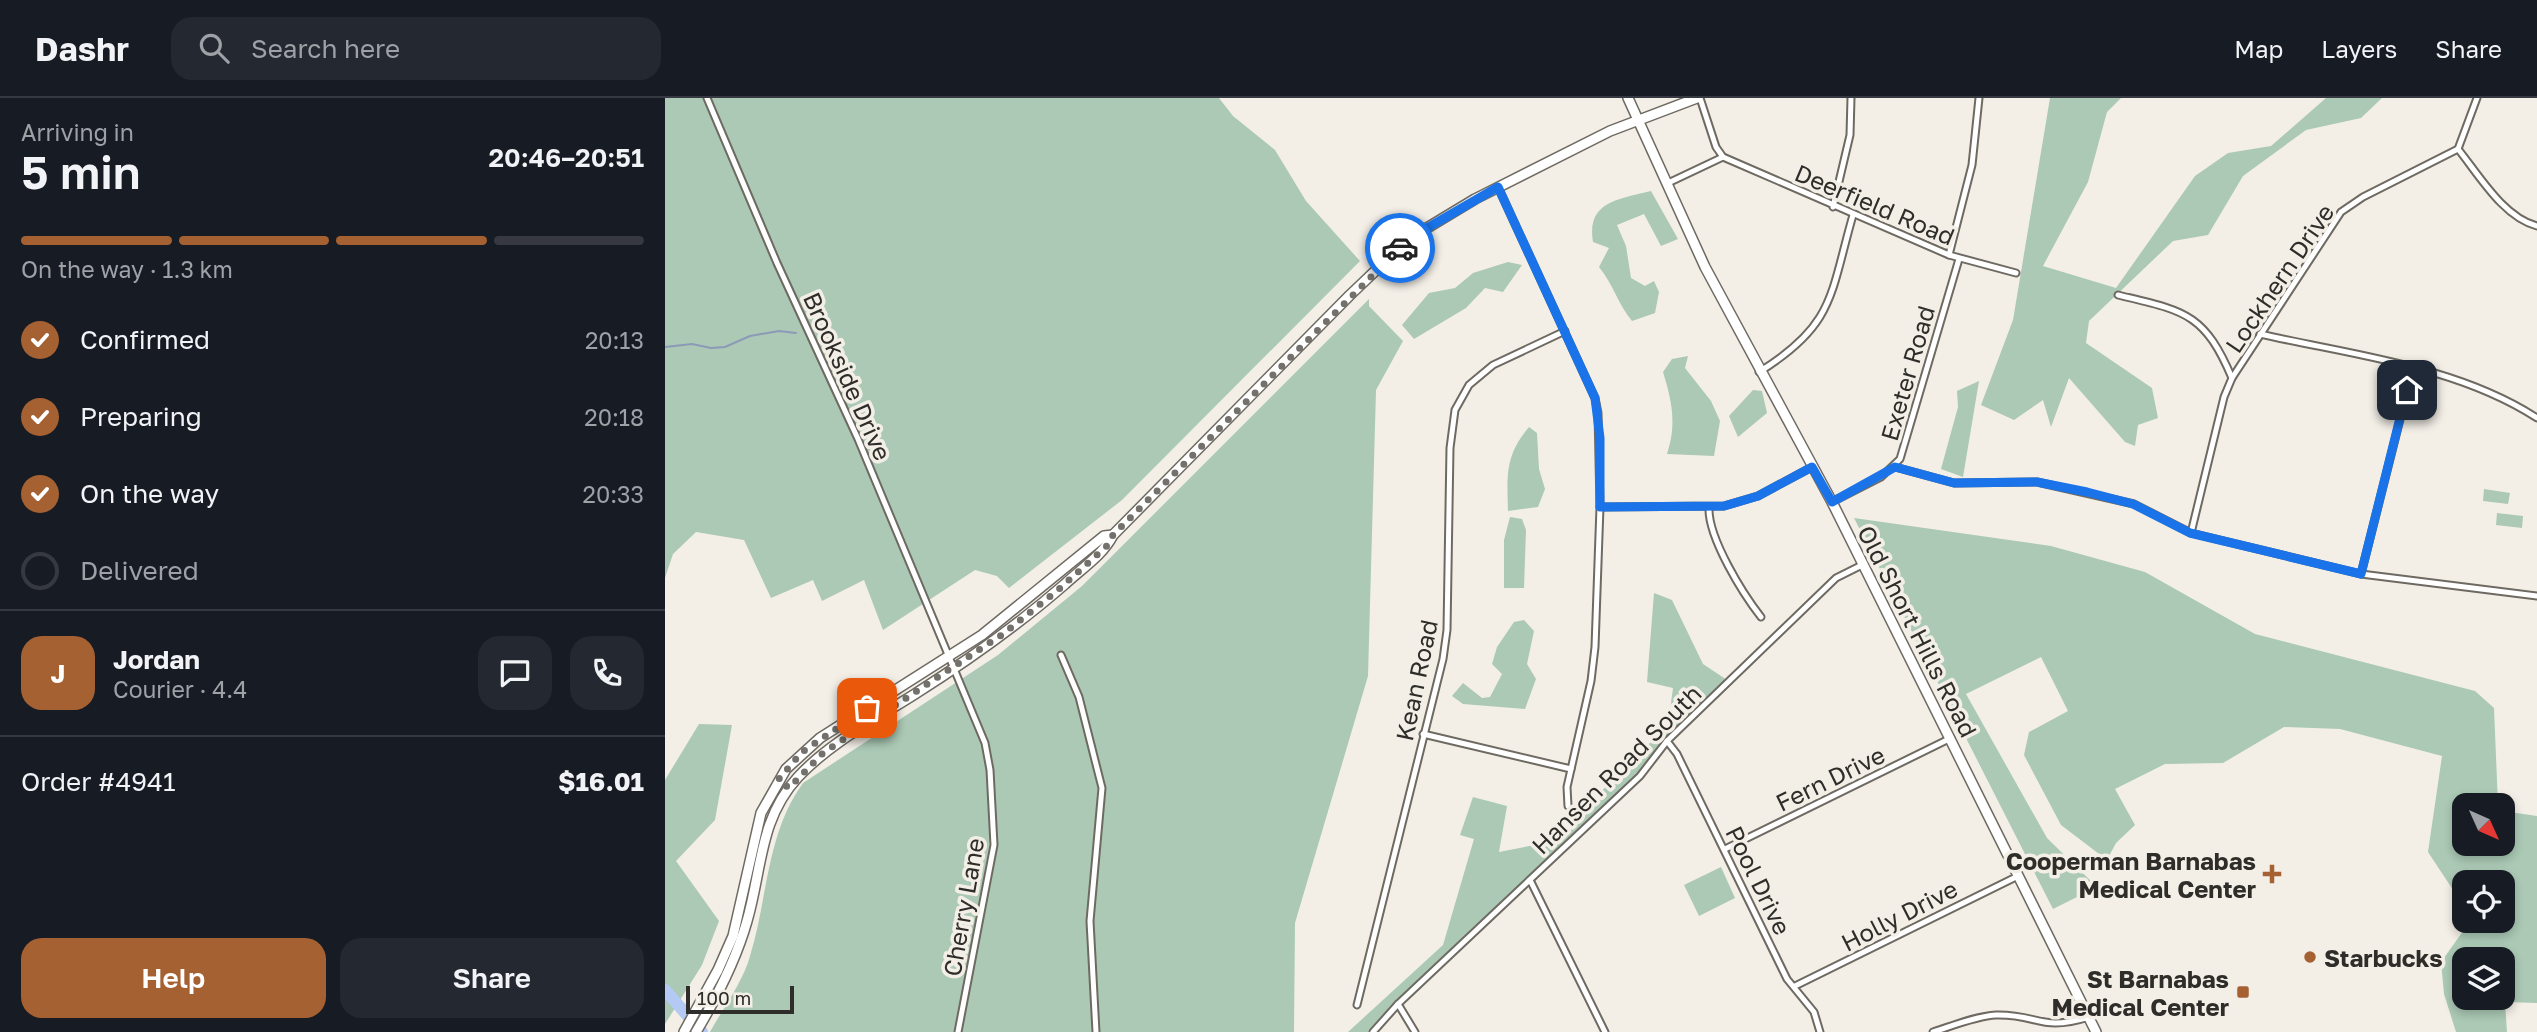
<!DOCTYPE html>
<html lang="en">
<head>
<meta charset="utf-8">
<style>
  body { margin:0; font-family:"Golos Text",sans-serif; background:#242831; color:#f1f3f6; height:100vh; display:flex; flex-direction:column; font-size:26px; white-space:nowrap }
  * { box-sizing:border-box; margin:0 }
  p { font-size:23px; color:#9ea1a6 }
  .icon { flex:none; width:38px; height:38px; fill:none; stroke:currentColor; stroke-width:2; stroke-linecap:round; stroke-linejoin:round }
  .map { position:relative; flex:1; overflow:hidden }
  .side { display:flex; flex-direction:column; background:#171b24; width:665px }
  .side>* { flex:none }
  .needle { width:46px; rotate:135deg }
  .buttons { position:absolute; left:1787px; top:695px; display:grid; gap:14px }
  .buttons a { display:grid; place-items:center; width:63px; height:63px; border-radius:14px; background:#171b24; box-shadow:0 4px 10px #0003; font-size:35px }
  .scale { position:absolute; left:21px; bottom:18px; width:108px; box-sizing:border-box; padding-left:7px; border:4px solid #2f2d2a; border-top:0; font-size:19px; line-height:24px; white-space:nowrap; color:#2f2d2a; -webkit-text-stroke:5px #f3efe7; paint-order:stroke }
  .pin { position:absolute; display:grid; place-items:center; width:60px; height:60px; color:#fff; margin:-30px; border-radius:14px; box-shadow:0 4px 10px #0006 }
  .courier { position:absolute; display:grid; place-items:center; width:70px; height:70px; margin:-35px; border:5px solid #1a73e8; border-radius:50%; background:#fff; color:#222; box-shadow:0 2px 9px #0007 }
  .summary em { font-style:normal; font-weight:600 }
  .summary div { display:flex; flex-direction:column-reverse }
  .summary { display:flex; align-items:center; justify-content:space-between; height:119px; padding:0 21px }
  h1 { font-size:46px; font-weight:600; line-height:52px }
  .bar { display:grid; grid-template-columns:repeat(4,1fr); gap:10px 7px; align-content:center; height:84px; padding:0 21px }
  .bar i { height:9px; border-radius:5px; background:#363941 }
  .bar .current { background:#a66132 }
  .bar p { grid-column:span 4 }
  .line { display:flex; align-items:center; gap:18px; padding:0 21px; border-top:2px solid #363941 }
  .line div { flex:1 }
  .round { display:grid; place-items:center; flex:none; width:74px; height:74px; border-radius:21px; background:#242831 }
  ol { padding:0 21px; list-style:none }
  li { display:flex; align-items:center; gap:21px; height:77px }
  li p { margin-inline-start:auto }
  li .icon { padding:7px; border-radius:50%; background:#a66132; color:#fff; stroke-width:4 }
  li:last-child { color:#9ea1a6 }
  li i { width:38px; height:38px; border:4px solid #363941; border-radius:50% }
  .button { display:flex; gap:14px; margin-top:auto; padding:14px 21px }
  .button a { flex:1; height:80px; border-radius:21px; background:#a66132; color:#fff; font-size:28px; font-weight:600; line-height:80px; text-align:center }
  .button a+a { background:#242831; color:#f1f3f6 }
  header { display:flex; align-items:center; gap:42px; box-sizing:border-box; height:98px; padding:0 35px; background:#171b24; border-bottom:2px solid #363941 }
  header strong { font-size:33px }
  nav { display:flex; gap:38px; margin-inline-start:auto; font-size:24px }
  .search { width:490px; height:63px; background:#242831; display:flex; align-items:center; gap:18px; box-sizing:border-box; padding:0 24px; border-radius:21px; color:#9ea1a6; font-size:26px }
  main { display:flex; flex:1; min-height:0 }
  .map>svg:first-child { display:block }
</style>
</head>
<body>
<header>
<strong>Dashr</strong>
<div class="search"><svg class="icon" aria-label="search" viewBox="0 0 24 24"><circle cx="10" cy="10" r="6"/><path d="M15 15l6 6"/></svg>Search here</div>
<nav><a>Map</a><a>Layers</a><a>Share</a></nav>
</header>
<main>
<section class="side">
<div class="summary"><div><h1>5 min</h1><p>Arriving in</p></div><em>20:46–20:51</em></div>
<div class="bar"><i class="current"></i><i class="current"></i><i class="current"></i><i></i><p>On the way · 1.3 km</p></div>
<ol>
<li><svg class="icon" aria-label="check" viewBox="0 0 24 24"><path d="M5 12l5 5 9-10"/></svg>Confirmed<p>20:13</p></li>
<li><svg class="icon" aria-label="check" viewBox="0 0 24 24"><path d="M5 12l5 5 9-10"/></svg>Preparing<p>20:18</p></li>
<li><svg class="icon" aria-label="check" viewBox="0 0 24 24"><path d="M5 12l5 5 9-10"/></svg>On the way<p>20:33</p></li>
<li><i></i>Delivered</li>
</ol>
<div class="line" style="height:126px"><b class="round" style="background:#a66132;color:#fff">J</b><div><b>Jordan</b><p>Courier · 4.4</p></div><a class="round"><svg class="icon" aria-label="chat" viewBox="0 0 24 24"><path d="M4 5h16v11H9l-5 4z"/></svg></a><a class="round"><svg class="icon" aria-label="phone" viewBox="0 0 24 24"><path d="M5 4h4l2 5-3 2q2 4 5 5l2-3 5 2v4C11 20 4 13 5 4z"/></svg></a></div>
<div class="line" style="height:91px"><div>Order #4941</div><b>$16.01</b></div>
<div class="button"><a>Help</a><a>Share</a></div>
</section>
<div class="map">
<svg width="1872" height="934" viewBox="0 0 1872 934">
  <rect width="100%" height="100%" fill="#f3efe7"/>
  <g fill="#abc9b5" fill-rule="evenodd">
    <path d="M0,0h554l14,18 42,34 31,51 54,60 -238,239 -113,88 -12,-12 -22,-6 -92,60 -19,-50 -42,21 -9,-21 -42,18 -27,-58 -48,-8 -23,22 -8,24z"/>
    <path d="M1385,0h71l-14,14 -19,70 -45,84 73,22 79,-112 33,-23 43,-7 55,-48h56l-21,20 -55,12 -63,46 -35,59 -35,6 -84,80 -3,22 66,45 6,30 -20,7 -3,21 -10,-4 -56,-64 -18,49 -8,-27 -29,20 -33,-15 32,-85z"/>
    <path d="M986,93l27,48 -17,7 -17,-32 -27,11 9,21 5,32 14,8 9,-5 5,11 -4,21 -23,8c-14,-17 -19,-37 -33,-54l10,-19 -16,-6c-7,-41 27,-43 58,-51z"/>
    <path d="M843,164l14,3 -19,27 -18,-4 -19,20 -52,31 -12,-14 27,-32 26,-5 18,-15z"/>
    <path d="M704,201v7l34,35 -27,49 -8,286 -73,247 -1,109h-584c13,-24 33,-50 40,-76 18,-58 16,-122 53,-173l195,-128 84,-69z"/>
    <path d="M1023,258l-3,12 26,33 9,20 -6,35 -47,-2c10,-29 5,-53 -4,-82l9,-13z"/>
    <path d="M1314,283l-16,96 -22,-8 17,-62 -1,-16z"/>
    <path d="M1088,292l9,1 5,22 -29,24 -9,-21z"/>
    <path d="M864,329l8,6 2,36 6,20 -7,18 -30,4c-1,-36 -3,-56 21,-84z"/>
    <path d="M1819,391l26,4 -2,11 -25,-3z"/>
    <path d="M1832,415l26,3 -1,12 -26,-3z"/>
    <path d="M845,419l12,2 4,11 -2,58h-20v-48z"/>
    <path d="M1189,420l197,28 94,26 110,62 220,57 19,17 4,97h-34v39h39v-33l34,5v187l-32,-1 2,30h-51l-12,-38 -3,-32 25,-35 -2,-7h39v-38h-39v38l-7,-24 -29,-44 14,-96 -102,-27 -56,-2 -61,36 -58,1 -50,25 20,36 -19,18 -9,17 -46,-35 -37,-70 5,-23 39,-21 -27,-54 -75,37 81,144 50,49 -44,22zM1799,861h39v39h-39z"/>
    <path d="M989,495l18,7 31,64 27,18 -359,350h-23l95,-87 31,-106 -14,-4 13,-38 34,9 -8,46 51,-10 118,-117 5,-37 -26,-6z"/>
    <path d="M859,522l10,11 -7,33 9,15 -11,30 -62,-5 -11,-8 11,-13 19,15 8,-1 12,-23 -10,-10 5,-17 17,-25z"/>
    <path d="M34,626l33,1 -17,95 -39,41 43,60 -17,44 -37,59v-244z"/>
    <path d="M1056,769l14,31 -36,18 -15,-31z"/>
  </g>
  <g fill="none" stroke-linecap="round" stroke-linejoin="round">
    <path stroke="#8c9ab7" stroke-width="2" d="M0,249l27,-3 19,4 14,-1 25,-11 29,-5 17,2"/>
    <path stroke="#b4c9f4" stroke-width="12" d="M0,892l37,42"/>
    <defs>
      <g id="minor">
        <path d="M42,0l70,165 81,176 127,304 5,27 4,75 -36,187"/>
        <path d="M1035,0l16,49 7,10 226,98 67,18"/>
        <path d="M1793,51c21,26 45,68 79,77"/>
        <path d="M1001,86l57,-27"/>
        <path d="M833,89l97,211 3,15 2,94 -5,140 -4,34 -24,106 1,19"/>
        <path d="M1168,109l17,-72 1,-37"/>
        <path d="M1284,157l23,-90 7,-67"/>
        <path d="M1453,197c66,16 86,17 114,83l-8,19 -33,136"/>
        <path d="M1595,236c92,21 197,32 277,84"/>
        <path d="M1094,274c76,-47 71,-77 94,-157"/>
        <path d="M1567,280l109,-166 22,-15 95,-48 19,-51"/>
        <path d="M1230,369l59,16 83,-1 97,22 57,29 170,41 176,22"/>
        <path d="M1167,404l49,-25 19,-18 59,-200"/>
        <path d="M935,409l124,-1 34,-10 54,-29"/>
        <path d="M1044,410c-1,30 34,86 52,109"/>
        <path d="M1696,476l52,-206"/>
        <path d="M396,557l18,42 23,91 -12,133 6,111"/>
        <path d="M758,636l148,35"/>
        <path d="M1002,643l10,13 110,225 27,33 6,20"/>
        <path d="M1060,751l226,-111"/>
        <path d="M865,782l75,152"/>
        <path d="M1130,888l223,-110"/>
        <path d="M733,906l17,28"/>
        <path d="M692,907l86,-346 4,-29 3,-182 5,-38 14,-25 24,-20 72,-34"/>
        <path d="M708,934l25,-28 242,-228 27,-35 169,-163 26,-13"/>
        <path d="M1268,934c19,-6 43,-16 63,-17 43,-1 44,17 93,2"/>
      </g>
      <g id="primary">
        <path d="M963,0l77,169 127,235 264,530"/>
        <path d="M19,934l34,-62 15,-34 28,-123 25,-44 34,-31 162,-103 122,-99 9,-1"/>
        <path d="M31,934c21,-35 40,-72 51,-111 15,-51 12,-102 51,-144 33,-35 76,-57 117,-83 52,-33 103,-69 150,-110 16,-15 38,-29 48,-49l237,-240 44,-42 28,-22 53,-32 135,-68 87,-33"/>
      </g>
    </defs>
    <use href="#minor" stroke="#6e6a62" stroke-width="9"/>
    <use href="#primary" stroke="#6e6a62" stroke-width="12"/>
    <use href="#minor" stroke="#fff" stroke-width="5"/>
    <use href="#primary" stroke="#fff" stroke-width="9"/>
  </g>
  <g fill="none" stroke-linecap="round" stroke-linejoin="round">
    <path stroke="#74716c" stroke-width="7" stroke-dasharray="0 12.6" d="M202,610l-65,44 -24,28 11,8 34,-35 180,-119 55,-44 50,-45 5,-10 287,-287"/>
    <path stroke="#1a73e8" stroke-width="9" d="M735,150l22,-17 76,-44 97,211 5,40v69l124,-1 34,-10 54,-29 20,35 63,-35 59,16 83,-1 50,10 46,12 57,29 171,41 46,-184"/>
  </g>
  <g fill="#a66132" stroke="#f3efe7" stroke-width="2.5">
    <path d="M1603.5 765.5h7v7h7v7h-7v7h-7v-7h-7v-7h7z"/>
    <circle cx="1645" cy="859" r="7"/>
    <rect x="1571" y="887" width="14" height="14" rx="3.5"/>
  </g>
  <g text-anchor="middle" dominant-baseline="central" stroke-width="7" stroke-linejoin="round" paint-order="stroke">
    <g font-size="24" fill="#2f2d2a" stroke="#f3efe7">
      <text transform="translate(1210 106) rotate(23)">Deerfield Road</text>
      <text transform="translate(1614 180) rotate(-56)">Lockhern Drive</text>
      <text transform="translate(1242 275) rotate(-74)">Exeter Road</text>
      <text transform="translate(183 278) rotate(66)">Brookside Drive</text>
      <text transform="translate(1253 533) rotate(63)">Old Short Hills Road</text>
      <text transform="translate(751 582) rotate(-78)">Kean Road</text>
      <text transform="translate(951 671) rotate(-45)">Hansen Road South</text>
      <text transform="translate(1165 680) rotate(-26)">Fern Drive</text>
      <text transform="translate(1094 782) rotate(64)">Pool Drive</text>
      <text transform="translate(298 809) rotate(-80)">Cherry Lane</text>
      <text transform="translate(1234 817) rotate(-27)">Holly Drive</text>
    </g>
    <g font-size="24" font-weight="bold" fill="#2f2d2a" stroke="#f3efe7" text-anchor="end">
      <text x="1591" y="762">Cooperman Barnabas<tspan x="1591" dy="28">Medical Center</tspan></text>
      <text x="1659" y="859" text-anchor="start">Starbucks</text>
      <text x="1564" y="880">St Barnabas<tspan x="1564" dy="28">Medical Center</tspan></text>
    </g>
  </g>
</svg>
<div class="buttons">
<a><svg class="needle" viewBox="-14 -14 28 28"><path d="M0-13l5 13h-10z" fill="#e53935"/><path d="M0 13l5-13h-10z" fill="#9ea1a6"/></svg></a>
<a><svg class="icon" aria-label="locate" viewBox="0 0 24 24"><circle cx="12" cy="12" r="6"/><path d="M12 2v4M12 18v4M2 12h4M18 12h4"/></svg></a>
<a><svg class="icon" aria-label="layers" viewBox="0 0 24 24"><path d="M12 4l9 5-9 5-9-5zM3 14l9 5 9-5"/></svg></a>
</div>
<div class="scale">100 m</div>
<div class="pin" style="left:202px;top:610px;background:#ea580c"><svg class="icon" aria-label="bag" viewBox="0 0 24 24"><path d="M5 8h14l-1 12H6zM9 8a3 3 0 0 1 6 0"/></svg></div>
<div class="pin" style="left:1742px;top:292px;background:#1f2937"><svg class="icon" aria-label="home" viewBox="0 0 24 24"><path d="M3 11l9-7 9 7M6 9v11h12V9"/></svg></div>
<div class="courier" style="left:735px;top:150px"><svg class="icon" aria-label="car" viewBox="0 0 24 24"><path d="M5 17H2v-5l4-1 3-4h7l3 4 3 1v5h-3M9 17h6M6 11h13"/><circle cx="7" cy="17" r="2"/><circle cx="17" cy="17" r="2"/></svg></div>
</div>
</main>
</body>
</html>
